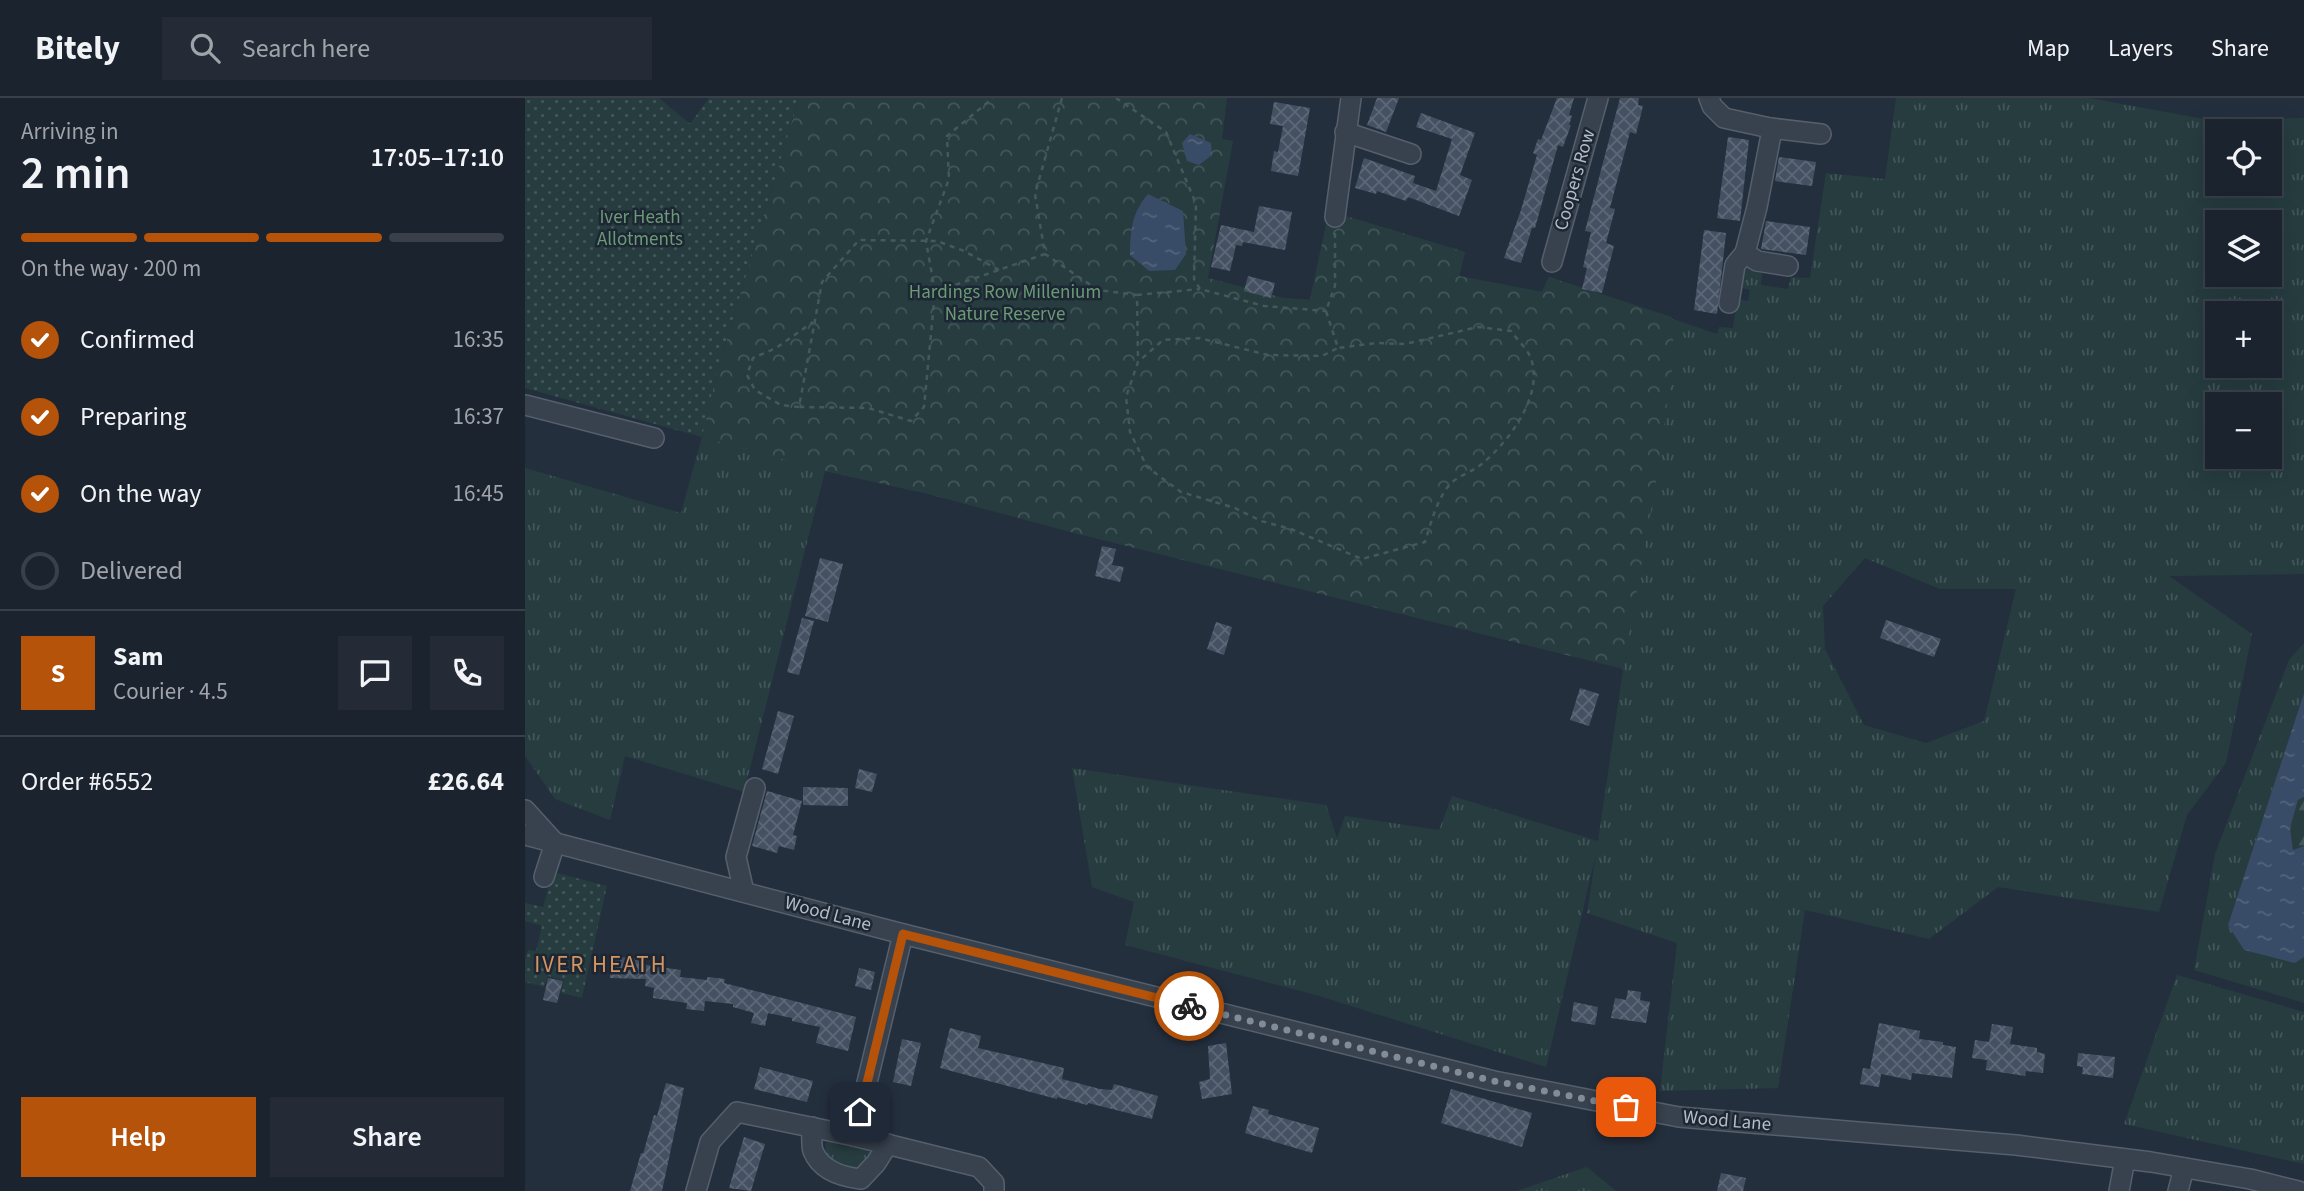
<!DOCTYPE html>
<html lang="en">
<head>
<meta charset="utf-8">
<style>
  body { margin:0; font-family:"Source Sans 3",sans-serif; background:#242b36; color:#f1f3f6; height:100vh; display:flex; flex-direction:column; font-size:26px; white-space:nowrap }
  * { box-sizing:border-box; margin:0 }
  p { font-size:23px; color:#a0a4aa }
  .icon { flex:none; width:38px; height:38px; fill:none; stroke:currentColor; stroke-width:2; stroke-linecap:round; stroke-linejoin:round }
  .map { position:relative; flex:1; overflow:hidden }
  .details { display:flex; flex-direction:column; background:#1b232e; width:525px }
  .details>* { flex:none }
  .buttons { position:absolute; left:1680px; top:21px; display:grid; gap:14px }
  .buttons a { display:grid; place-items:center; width:77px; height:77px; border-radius:0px; background:#1b232e; box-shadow:0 7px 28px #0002,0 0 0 2px #39404a; font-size:35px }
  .pin { position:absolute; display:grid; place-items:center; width:60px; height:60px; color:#fff; margin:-30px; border-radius:14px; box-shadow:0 4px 10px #0006 }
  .courier { position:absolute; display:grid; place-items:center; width:70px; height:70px; margin:-35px; border:5px solid #b45309; border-radius:50%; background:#fff; color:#222; box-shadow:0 2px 9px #0007 }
  .headline em { font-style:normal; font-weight:600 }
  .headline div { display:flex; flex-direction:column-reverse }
  .headline { display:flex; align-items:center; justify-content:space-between; height:119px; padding:0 21px }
  h1 { font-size:46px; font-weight:600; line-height:52px }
  .bar { display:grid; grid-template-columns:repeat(4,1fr); gap:10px 7px; align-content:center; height:84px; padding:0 21px }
  .bar i { height:9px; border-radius:5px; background:#39404a }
  .bar .active { background:#b45309 }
  .bar p { grid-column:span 4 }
  .line { display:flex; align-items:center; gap:18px; padding:0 21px; border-top:2px solid #39404a }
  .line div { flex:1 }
  .round { display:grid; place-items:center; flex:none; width:74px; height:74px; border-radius:0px; background:#242b36 }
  ol { padding:0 21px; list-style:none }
  li { display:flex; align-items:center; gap:21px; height:77px }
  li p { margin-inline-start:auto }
  li .icon { padding:7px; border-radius:50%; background:#b45309; color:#fff; stroke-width:4 }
  li:last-child { color:#a0a4aa }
  li i { width:38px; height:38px; border:4px solid #39404a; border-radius:50% }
  .primary-button { display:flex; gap:14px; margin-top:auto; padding:14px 21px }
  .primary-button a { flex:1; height:80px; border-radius:0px; background:#b45309; color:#fff; font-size:28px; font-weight:600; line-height:80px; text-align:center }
  .primary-button a+a { background:#242b36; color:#f1f3f6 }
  header { display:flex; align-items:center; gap:42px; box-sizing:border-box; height:98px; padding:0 35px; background:#1b232e; border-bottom:2px solid #39404a }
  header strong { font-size:33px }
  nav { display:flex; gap:38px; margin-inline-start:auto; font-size:24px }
  .search { width:490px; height:63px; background:#242b36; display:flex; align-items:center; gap:18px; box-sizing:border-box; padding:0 24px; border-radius:0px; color:#a0a4aa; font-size:26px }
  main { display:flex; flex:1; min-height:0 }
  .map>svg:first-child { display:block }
</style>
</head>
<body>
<header>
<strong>Bitely</strong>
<div class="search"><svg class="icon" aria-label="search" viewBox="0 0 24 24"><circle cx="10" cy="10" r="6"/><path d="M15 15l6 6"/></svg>Search here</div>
<nav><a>Map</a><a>Layers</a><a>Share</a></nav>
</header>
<main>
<section class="details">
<div class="headline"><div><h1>2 min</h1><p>Arriving in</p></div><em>17:05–17:10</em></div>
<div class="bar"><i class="active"></i><i class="active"></i><i class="active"></i><i></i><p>On the way · 200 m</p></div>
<ol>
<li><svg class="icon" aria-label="check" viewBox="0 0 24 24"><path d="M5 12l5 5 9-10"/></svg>Confirmed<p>16:35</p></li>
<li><svg class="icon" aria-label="check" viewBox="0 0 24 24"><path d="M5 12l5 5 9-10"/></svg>Preparing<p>16:37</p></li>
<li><svg class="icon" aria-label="check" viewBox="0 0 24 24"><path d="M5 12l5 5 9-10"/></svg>On the way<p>16:45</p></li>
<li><i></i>Delivered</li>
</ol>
<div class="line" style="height:126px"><b class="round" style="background:#b45309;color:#fff">S</b><div><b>Sam</b><p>Courier · 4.5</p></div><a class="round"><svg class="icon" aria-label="chat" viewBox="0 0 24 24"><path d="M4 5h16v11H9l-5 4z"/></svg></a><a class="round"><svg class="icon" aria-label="phone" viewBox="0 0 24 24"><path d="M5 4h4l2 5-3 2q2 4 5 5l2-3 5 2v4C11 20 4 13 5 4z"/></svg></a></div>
<div class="line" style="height:91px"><div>Order #6552</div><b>£26.64</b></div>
<div class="primary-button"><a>Help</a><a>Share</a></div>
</section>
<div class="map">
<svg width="1779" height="1093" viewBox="0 0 1779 1093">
  <defs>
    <pattern id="grass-tufts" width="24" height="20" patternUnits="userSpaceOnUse" patternTransform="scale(1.75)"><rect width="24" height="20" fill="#263c3f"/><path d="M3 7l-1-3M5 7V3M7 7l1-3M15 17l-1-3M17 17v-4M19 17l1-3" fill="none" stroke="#435659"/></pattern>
    <pattern id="forest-firs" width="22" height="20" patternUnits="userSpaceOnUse" patternTransform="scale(1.75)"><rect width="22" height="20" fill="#263c3f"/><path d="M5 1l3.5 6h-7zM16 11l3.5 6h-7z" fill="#435659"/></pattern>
    <pattern id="park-crowns" width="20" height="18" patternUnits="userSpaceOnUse" patternTransform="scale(1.75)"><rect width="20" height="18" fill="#263c3f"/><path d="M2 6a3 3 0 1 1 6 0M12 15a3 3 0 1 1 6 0" fill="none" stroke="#435659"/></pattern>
    <pattern id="garden-dots" width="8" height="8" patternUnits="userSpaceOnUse" patternTransform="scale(1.75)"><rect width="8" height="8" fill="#263c3f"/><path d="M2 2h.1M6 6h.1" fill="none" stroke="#435659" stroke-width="1.8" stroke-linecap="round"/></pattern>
    <pattern id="water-ripples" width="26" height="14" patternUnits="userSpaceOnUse" patternTransform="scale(1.75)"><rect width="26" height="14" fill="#394c67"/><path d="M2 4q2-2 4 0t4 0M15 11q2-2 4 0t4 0" fill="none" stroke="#53647b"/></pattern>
    <pattern id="building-cross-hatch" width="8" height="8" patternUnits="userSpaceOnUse" patternTransform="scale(1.75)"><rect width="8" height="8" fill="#455162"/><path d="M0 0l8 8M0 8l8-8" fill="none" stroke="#5d6877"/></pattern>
  </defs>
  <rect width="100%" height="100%" fill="#242f3e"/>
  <g fill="url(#grass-tufts)" fill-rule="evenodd">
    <path d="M1371,0h193l126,23 89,-3v456l-135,2 83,58 -26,129 -39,52 -28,97 -161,-25 -69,52 -124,-29 -27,178 -118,3 17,-148 -90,-30 9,-59 -50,213 -230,-72 -191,-50 9,-43 -42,-15 -20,-119 254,37 11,33 8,-22 94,14 13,-34 146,45 25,-171 -415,-392 75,20 27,2 19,-89 136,41 -6,24 83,16 7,-15 168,57 2,-7 14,1 4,-29 11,2 2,-11 -11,-3 1,-12 8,-7 8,1 6,5 -1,11 27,4 3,-12 19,1 16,-105 59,6zM1692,33h53v53h-53zM1692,124h53v53h-53zM1692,215h53v53h-53zM1692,306h53v53h-53zM1340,460l75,31h76l-32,132 -58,22 -62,-18 -39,-76 -2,-43z"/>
    <path d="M177,339l222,56 -99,-22 -81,321 -119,-36 -15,64 -55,-21 -30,-43v-288l156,45z"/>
    <path d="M1779,545v50l-76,232 67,38 9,-6v46l-110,-33 21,-116 74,-194z"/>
    <path d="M1652,877l127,37v152l-180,-40z"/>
    <path d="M307,1042l42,11 -12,23 -24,-1 -12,-19 -1,-10z"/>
    <path d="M1062,1069l29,24h-99z"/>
  </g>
  <path fill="url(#forest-firs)" d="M1779,699v49l-11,4 -3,-22 8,-28z"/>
  <path fill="url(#park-crowns)" d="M274,0h428l-5,41 11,2 -25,137 75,20 27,2 19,-89 136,41 -6,24 83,16 7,-15 123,40 2,39 -18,126 -33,187 -541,-134 -158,-42 -99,-22 -123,-34 13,-58z"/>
  <g fill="url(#garden-dots)">
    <path d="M0,0h134l31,26 19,-26h90l-84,281 -13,58 -177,-49z"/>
    <path d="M28,774l54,14 -25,112 -21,-5 3,-13 -16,-4 -4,11 -19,-5v-22l3,-10 8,1 6,-25 -17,-5v-18l18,4z"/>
  </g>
  <g fill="url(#water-ripples)">
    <path d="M665,36l21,9 1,12 -13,10 -12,-4 -5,-18z"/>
    <path d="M623,96l35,17 3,43 -11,16 -26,1 -19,-16c0,-24 2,-43 18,-61z"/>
    <path d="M1779,595v104l-6,3 -8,28 3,22 11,-4v111l-9,6 -51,-13 -16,-25z"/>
  </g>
  <g fill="url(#building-cross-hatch)">
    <path d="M852,0h22l-13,34 -19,-7z"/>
    <path d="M1032,0h17l-5,17 3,1 -3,9h2l-8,22 -5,-2 -23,83h-3l-11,35 -17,-5 17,-48 16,-55 -4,-2 5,-14 3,1z"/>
    <path d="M1095,0h19l-1,7 5,1 -7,28 -6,-2 -20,76 5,1 -9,34 8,3 -12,47 -20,-4 5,-21 -4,-1 8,-35 -6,-1z"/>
    <path d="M749,4l36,6 -12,68 -27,-5 3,-20 4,1 5,-26 -13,-2z"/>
    <path d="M896,15l54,20 -15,42 12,5 -13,36 -51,-19 -2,4 -29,-10 -1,3 -21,-6 9,-30 51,18 -2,7 23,8 16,-52 -36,-12z"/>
    <path d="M1203,39l21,3 -9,81 -23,-3z"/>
    <path d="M1254,59l37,5 -4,24 -37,-5z"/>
    <path d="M734,108l33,6 -7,38 -42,-8 -1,4 -6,-1 -6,26 -19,-4 10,-42 33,7z"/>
    <path d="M1241,123l44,6 -4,28 -45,-6z"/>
    <path d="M1179,132l22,3 -9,81 -23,-4z"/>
    <path d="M723,178l27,7 -4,15 -27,-7z"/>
    <path d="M577,448l14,3 -4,16 12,2 -4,15 -25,-6z"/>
    <path d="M295,460l23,6 -15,58 -23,-6z"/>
    <path d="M277,520l12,3 -15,54 -12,-3z"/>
    <path d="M1361,522l55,19 -7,18 -54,-19z"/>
    <path d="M691,524l16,5 -8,28 -17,-6z"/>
    <path d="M1055,590l19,6 -10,32 -19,-6z"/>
    <path d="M253,613l16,5 -16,58 -16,-5z"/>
    <path d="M334,671l18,5 -5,18 -17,-4z"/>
    <path d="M278,689l45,1v18l-45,-1z"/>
    <path d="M242,693l35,10 -9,34 4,1 -3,14 -15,-4 -2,7 -25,-7z"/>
    <path d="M85,859l29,1v6l42,6 -1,7 27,3v-3l18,2 -1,4 132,34 -8,34 -32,-8 4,-16 -28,-6v-3l-24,-5 -3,13 -14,-3 3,-10 -21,-6v-3l-28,-3 -1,10 -18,-2 1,-6 -34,-5 1,-10 -9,-2 1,-7 -36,-1z"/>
    <path d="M334,870l16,4 -4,18 -16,-4z"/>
    <path d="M23,880l15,3 -6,22 -14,-3z"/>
    <path d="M1103,892l13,2 -1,8 10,2 -4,21 -35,-5 4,-20 11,2z"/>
    <path d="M1049,904l24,5 -3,18 -24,-4z"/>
    <path d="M1354,925l41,8 -1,8 24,3v3l13,2 -4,31 -40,-5 -1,7 -30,-6 -2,13 -19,-3 3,-16 7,1z"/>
    <path d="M1467,926l21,3 -3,17 27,4v4l8,2 -2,19 -17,-2 -1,5 -39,-6 1,-10 -15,-2 3,-18 14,2z"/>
    <path d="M425,930l31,8 -3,12 86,20 -2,11 38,10 12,1 2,-6 44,12 -6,23 -64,-16 -1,2 -30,-8v2l-117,-31z"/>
    <path d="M377,941l19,4 -10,43 -18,-4z"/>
    <path d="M701,945l6,51 -30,5 -3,-17 11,-3 -2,-33z"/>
    <path d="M1553,955l37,4 -2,21 -31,-4 1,-7 -6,-1z"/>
    <path d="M235,969l53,14 -6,21 -53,-13z"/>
    <path d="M141,985l18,5 -22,103h-32l11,-38 2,1 11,-39 3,1z"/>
    <path d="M926,991l81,24 -10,34 -81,-24z"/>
    <path d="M728,1008l16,4 -1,4 51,14 -7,25 -67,-20z"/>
    <path d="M219,1039l21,7 -14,47 -22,-3z"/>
    <path d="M1196,1075l25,5 -3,13h-26z"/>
  </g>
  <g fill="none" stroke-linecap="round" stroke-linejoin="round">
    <defs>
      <g id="minor">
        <path d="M1184,0l3,8 12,12 46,10 51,6"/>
        <path d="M820,34l66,22"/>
        <path d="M810,119l16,-119"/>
        <path d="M1220,155l12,8 31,5"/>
        <path d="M1027,164l46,-164"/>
        <path d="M1204,205l6,-38 10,-12 12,-46 14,-72 -1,-7"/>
        <path d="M0,307l129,33"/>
        <path d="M0,712l30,33"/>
        <path d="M0,737l378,99 591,147 185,36 337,28 135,17 99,17 48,12"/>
        <path d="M19,779l11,-34"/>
        <path d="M219,794l-8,-35 19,-69"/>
        <path d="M287,1029c0,7 -1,18 1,24 8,20 30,26 48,28l15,-16 12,-19"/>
        <path d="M329,1038l49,-202"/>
        <path d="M171,1093l14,-49 27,-30 117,24 125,31 15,16v8"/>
        <path d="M1594,1093l6,-32"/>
        <path d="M1653,1093l6,-23"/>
      </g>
    </defs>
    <use href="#minor" stroke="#565f6c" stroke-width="22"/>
    <g stroke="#44595c" stroke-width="2.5" stroke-dasharray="5 5" stroke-linecap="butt">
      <path d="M537,0l-27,96 10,60 53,36 39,5 1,65"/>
      <path d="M591,0l50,34 30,72 -2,75 6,10 64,17 62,5"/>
      <path d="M810,135v53l-9,25 12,37 38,-5 29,1 73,-17 33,4c6,9 19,20 21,31 10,35 -23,79 -49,101 -9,8 -23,12 -32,20 -14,15 -20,40 -26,59l-63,17 -71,-30 -30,-8 -26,-13 -54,-16 -34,-25 -17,-35 -4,-35 12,-35 25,-22 36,-2 69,17 54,1 16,-8"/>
      <path d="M474,172l-35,-19 -27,-10 -78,-1 -37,42 -23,125 69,1 43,13 13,-14 11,-115 110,-38"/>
      <path d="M410,194l-9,-51 23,-62 -2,-43 46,-38"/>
      <path d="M612,197l63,-6"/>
      <path d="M274,309l-18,-2 -26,-15 -8,-15 6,-17 23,-10 37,-26"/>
    </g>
    <use href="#minor" stroke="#38414e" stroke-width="19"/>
  </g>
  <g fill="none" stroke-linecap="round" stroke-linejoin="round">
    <path stroke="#828b98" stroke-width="7" stroke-dasharray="0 12.6" d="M664,908l305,75 132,26"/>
    <path stroke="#b45309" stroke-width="9" d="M335,1014l43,-178 286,72"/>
  </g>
  <g text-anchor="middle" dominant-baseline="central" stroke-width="5" stroke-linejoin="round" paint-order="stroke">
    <g font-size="19" fill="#b4bcc9" stroke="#1d2633">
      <text transform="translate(1050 82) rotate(-74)">Coopers Row</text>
      <text transform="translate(303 816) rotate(15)">Wood Lane</text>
      <text transform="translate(1202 1023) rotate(5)">Wood Lane</text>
    </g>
    <g font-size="19" fill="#6b9a76" stroke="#1d2633">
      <text x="115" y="119">Iver Heath<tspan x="115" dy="22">Allotments</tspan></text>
      <text x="480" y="194">Hardings Row Millenium<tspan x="480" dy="22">Nature Reserve</tspan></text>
    </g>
    <g font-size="23" letter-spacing="2" fill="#d59563" stroke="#1d2633">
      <text x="76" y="866">IVER HEATH</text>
    </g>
  </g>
</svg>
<div class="buttons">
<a><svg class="icon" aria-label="locate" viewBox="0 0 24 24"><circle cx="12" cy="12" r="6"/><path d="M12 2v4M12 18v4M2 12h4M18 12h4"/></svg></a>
<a><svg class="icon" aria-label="layers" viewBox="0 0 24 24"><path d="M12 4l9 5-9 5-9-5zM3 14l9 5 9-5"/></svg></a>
<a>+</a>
<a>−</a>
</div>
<div class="pin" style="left:1101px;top:1009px;background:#ea580c"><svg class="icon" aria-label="bag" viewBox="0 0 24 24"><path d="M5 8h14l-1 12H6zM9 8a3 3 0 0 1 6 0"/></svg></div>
<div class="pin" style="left:335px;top:1014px;background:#1f2937"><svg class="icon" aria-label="home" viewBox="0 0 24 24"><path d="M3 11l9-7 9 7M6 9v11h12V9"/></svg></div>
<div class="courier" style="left:664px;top:908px"><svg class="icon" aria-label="bike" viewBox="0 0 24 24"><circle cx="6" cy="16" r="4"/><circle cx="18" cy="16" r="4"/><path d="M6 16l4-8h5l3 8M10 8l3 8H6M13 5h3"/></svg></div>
</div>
</main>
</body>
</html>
